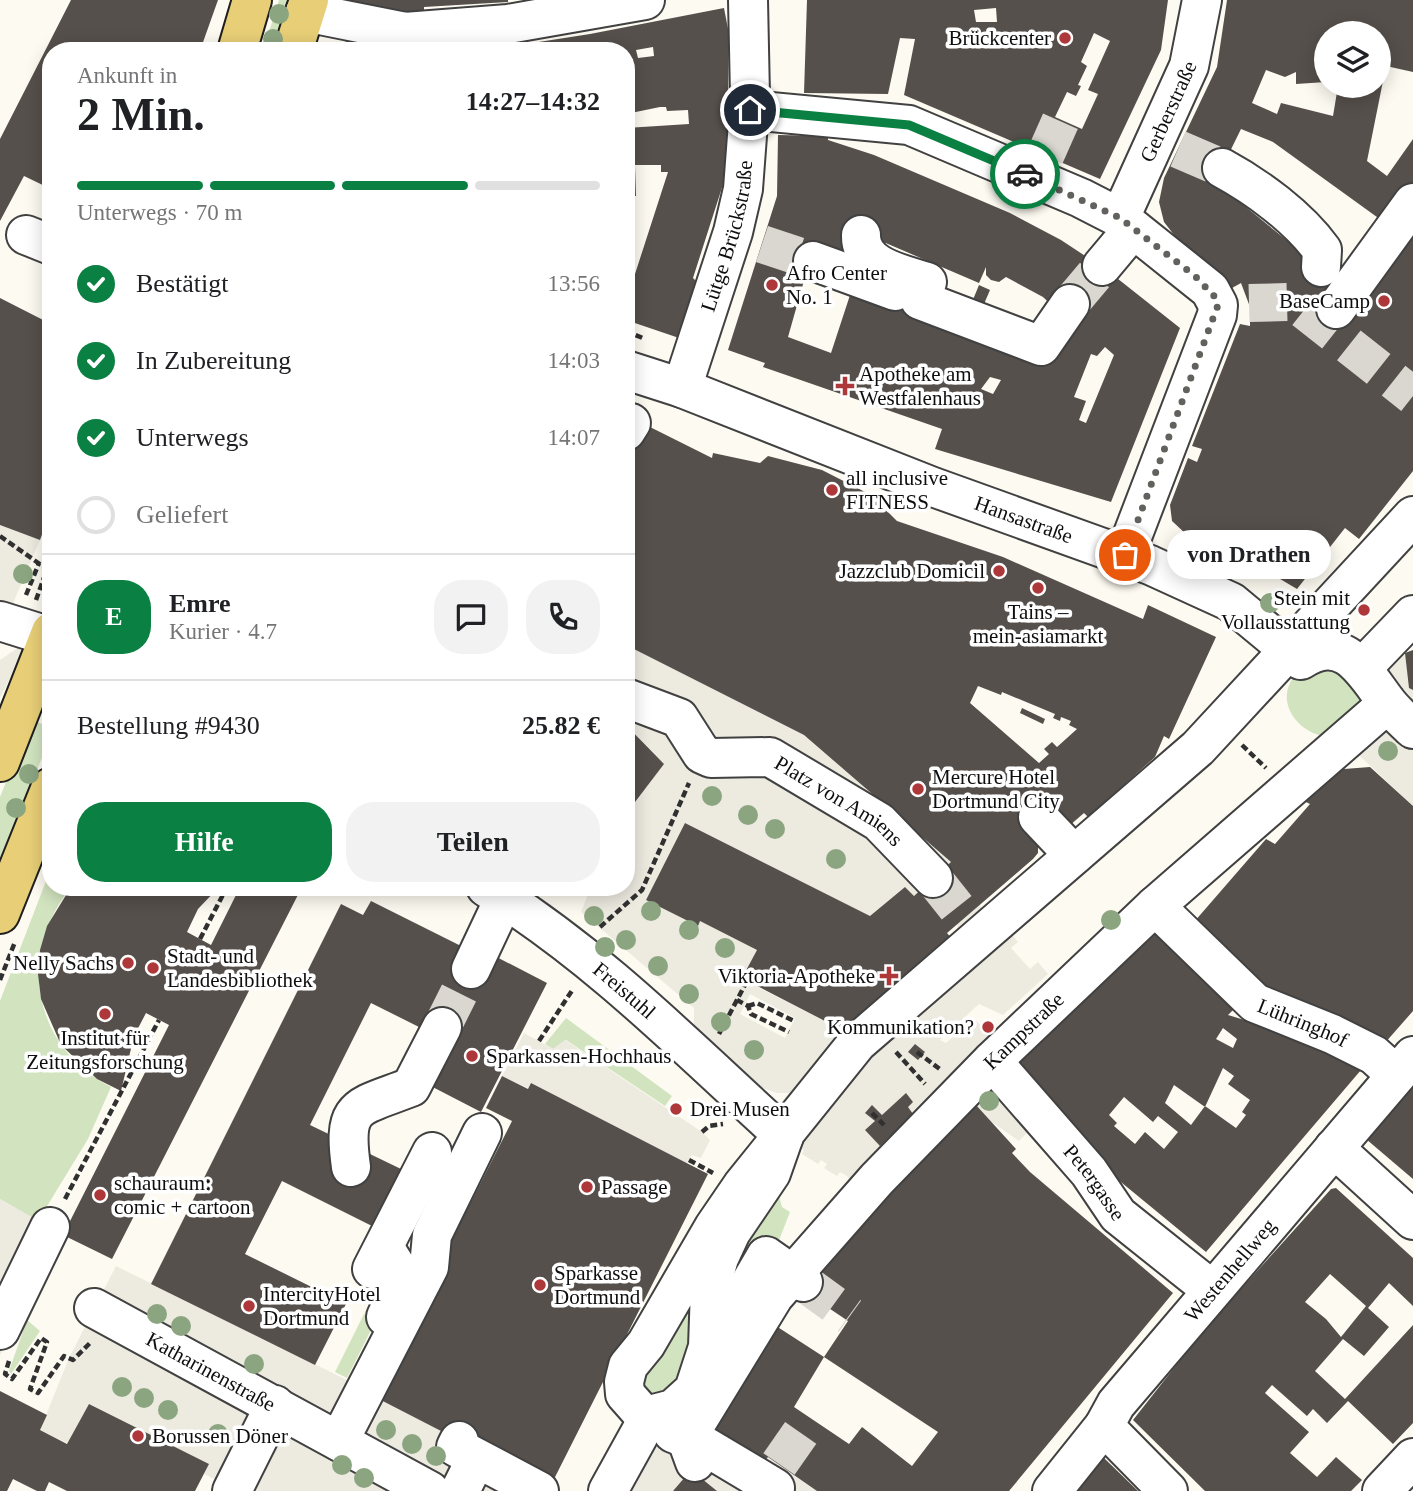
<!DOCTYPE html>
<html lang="de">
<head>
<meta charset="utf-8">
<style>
  body { margin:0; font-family:Georgia,serif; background:#f2f2f2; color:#202124; height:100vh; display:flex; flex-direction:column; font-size:26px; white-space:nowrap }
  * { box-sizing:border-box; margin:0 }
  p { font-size:23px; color:#757577 }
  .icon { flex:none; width:38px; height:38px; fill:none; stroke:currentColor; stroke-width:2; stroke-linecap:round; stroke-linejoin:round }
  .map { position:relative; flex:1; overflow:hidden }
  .side { position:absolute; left:42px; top:42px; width:593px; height:854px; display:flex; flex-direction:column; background:#fff; border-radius:28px; box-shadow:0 4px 18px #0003 }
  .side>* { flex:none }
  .controls { position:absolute; left:1314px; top:21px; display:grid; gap:14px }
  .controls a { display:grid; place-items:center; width:77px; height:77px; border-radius:50%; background:#fff; box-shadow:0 4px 18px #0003; font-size:35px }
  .pin { position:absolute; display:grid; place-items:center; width:60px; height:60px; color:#fff; margin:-30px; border:4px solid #fff; border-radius:50%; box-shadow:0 2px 7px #0007 }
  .courier { position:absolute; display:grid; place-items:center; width:70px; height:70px; margin:-35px; border:5px solid #0b8043; border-radius:50%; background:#fff; color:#222; box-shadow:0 2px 9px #0007 }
  .bubble { position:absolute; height:49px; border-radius:24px; background:#fff; box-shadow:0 4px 18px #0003; font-size:23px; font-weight:600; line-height:49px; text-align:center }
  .head em { font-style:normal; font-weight:600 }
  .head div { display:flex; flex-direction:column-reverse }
  .head { display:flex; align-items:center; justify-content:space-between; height:119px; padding:0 35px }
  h1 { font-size:46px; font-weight:600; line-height:52px }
  .bar { display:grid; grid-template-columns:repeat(4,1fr); gap:10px 7px; align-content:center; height:84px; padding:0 35px }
  .bar i { height:9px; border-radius:5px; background:#e0e0e0 }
  .bar .selected { background:#0b8043 }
  .bar p { grid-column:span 4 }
  .line { display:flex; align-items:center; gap:18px; padding:0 35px; border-top:2px solid #e0e0e0 }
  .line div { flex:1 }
  .round { display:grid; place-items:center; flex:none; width:74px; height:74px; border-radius:28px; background:#f2f2f2 }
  ol { padding:0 35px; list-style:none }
  li { display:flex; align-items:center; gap:21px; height:77px }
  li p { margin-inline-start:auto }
  li .icon { padding:7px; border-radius:50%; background:#0b8043; color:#fff; stroke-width:4 }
  li:last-child { color:#757577 }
  li i { width:38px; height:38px; border:4px solid #e0e0e0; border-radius:50% }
  .button { display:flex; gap:14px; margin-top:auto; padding:14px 35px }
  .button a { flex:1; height:80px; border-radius:28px; background:#0b8043; color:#fff; font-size:28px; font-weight:600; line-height:80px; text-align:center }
  .button a+a { background:#f2f2f2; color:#202124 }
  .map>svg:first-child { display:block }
</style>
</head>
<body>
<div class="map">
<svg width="1413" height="1491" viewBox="0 0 1413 1491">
  <rect width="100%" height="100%" fill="#fdfbf1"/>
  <g fill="#d1e4bf">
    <path d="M279,0h11l-14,51h-13z"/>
    <path d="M1325,658l42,38 -38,41c-30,-2 -57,-36 -33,-63 6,-8 20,-12 29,-16z"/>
    <path d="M31,719l20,9v7l-51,128v-66z"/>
    <path d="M51,868v19h20c-54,67 -39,160 40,200l-23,52 -50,82 -38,-22v-198z"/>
    <path d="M566,1018l106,78 -7,10 -99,-66 -13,9 -8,-5z"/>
    <path d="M777,1189l5,18 8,5 -16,41 -53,31z"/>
    <path d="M696,1292l4,16 -27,91 -31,-5 -1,-23z"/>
    <path d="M364,1314l12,6 -29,58 -12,-6z"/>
    <path d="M27,1320l13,11 -29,43 -2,-3z"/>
  </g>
  <g fill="#edeae0" fill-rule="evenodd">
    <path d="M0,525l40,15 -29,68 -11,-5z"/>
    <path d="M627,645l177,90 147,127 -37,34 -9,-9 -35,29 -185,-93 -39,77 51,26 3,-5 57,29 -15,29 112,57 107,-90 -9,-50 27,5 5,17 25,13 9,11 -7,6 19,21 8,-7 10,12 -45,41 -24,-11 -39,36 6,3 28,-25 50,55 13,49 -18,19 -39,-27 -123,75 -10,-13 -7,-4 -3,4 -13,-8 3,-4 -6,-4 -3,4 -16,-10 2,-4 -41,-25 26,-32h-12l-17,-6 -66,-62v-17l-113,-96 10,-25h35l1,-73 37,-50 -37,-39v-33l9,-10 -2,-5 -7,-2zM750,994l45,24 -10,20 -45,-24z"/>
    <path d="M19,647l2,7 -2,7 -19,37v-38z"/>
    <path d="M1413,651v155l-68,-64 22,-47 28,-36z"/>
    <path d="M524,1033l29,16 12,-9 137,92 8,8 -9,18 -9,-3 -5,8 -185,-87z"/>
    <path d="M0,1199l38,22 -22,103 -16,31z"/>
    <path d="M116,1266l237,117 20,13 185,95h-319l-35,-17 5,-10 -119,-60 -21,40 -29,-14 29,-72z"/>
    <path d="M646,1420l122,37 49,34h-100l-26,-21 -18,21h-65z"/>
  </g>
  <g fill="#56504c" fill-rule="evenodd">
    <path d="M71,0h147l-16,45 -6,-3 -3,9h-142v138l-27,-13 -24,45v-82z"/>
    <path d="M352,0h156v2l-84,5v7l-75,-8z"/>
    <path d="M807,0h361l-7,50 -61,129 -196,-84 11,-56 -15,-1 -12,56 -84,-1zM996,8l1,14h-21l-2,-12zM1094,33l16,8 -22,49 10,4 -16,35 -27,-12 12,-25 9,4 5,-10 -3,-1 9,-19 -6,-4z"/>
    <path d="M1227,0h186v72l-27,-6 -19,95 20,15 26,-37v52l-25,34 -115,-83 -32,-13 -26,53 112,91 15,-18 -1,21 72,-47v242l-54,68 -14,-11 -48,61 -72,-43 -4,9 -34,-20 -15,-14 -2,-16 18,-47 9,4 5,-13 -10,-3 48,-122 10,2v-19l-9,-24 -9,5 -54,-48 -14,-18 -5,-20 5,-24 53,-111zM1326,33h53v53h-41l-5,30 -52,-13 -4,11 -25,-11 14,-33 19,7 11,-5v12l30,-2z"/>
    <path d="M724,8l5,26 -2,138 -34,106 4,4 -18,56 -53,-18v-49l9,3 33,-102h-7v-7h-26l1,31 -10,1v-69l63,-4 -1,-14 -21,1 -1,-4h-6l-34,7v-63l-133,-2 97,-15zM653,47l1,9 -16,2 -2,-8z"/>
    <path d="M347,41l41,9v1h-49l3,-8z"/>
    <path d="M778,135l50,1v4l46,15 136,58 51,27 47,31 72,57 -69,174 -176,-53 7,-20 -179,-62 2,-4 -37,-13 49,-154zM853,229l126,54 7,-16v8l5,5 8,2 7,-5 37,20 25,24 -18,43 -198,-75 -21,64 -43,-16 25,-88 32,10zM1105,347l9,8 -28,68 -7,-3 7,-19 -12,-4 17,-43 6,2zM990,377l11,3 -8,14 -12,-5z"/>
    <path d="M979,285l11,5 -9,21 -11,-4z"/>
    <path d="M0,298l51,26v187l-11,29 -40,-15z"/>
    <path d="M644,424l68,34 1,-5 47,10 8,-7 54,14 49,25 26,26 106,36 140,62 5,-14 68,32 -47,102 -5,-3 -9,21 -67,60 -4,-4 -15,13 -31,13v14l-5,6 -86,74 6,7 -105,93 -106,-55 15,-28 -57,-29 -2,5 -52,-26 39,-77 185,93 35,-29 9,9 37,-34 -147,-127 -178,-90v-186zM978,686l23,9 1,-3 53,22 -2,4 7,3 1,-4 10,4 -2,4 8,4 -20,18 -5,-5 -8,7 5,5 -10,9 -69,-60z"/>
    <path d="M1413,650v40l-4,-2 -4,-35z"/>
    <path d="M1022,708l23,11 -2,5 -23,-11z"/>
    <path d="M626,725l38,39 -38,50z"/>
    <path d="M1370,767l43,39v205l-29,33 -106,-47 -84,-75 72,-83 9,5 35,-40 -6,-3 27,-31z"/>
    <path d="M71,887h148l-21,22 -11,23 24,13 29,-58h62l-190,372 -49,-24 106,-210 -23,-12 -12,23 -13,55 -24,-12 -36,-34 -20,-46 -3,-25 2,-24 7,-24z"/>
    <path d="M371,901l102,51h14l60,31 -66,129 -60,-31 12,-47 -62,-31 -61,122 91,44 -29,57 -90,-45 -37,73 101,50 -31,61 -164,-81 190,-380 22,11z"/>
    <path d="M1161,929l73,80 -6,6 70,21 63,34 -155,182 -118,-97 -83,-84zM1223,1028l14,11 -4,9 -17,-9zM1223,1068l11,8 -6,8 22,16 -8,12 4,3 -10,13 -31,-22 -14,19 -26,-22 9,-18 31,22zM1124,1097l29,25 5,-6 20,16 -14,17 -19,-17 -10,12 -21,-18 3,-3 -8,-8z"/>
    <path d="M915,1044l10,8 -7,8 -10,-8z"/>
    <path d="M502,1076l26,13 3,-6 177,91 -158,313 -177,-91 139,-275 -26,-13z"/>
    <path d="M1413,1076v103l-47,-40z"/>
    <path d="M906,1093l7,9 -5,5 5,7 -33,32 -15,-16 10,-9 -10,-8 7,-8 10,10z"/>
    <path d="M976,1105l40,44 -4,4 18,19 143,121 -164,198h-192l-49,-34 -4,5 -57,-29 66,-109 51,33 24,-36 -49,-33 120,-132zM824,1357l114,75 -26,34 -50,-39 -13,17 -55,-37z"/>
    <path d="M1336,1188l77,70v48l-24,-23 -21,25 21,19 -25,29 -21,-17 -28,32 30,28 68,-74v98l-20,21 -45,-43 -21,22 -14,-14 -6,7 -35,-31 -7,8 44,39 -19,21 27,24 19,-20 26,23 -11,11h-146l-72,-71 71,-90 127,-141zM1330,1274l36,32 -25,31 -15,-18 -21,-17z"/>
    <path d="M0,1391l47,24 -7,15 27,14 22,-40 120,60 -14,27h-128l-18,-9 -4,9h-8l-24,-12 -6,12h-7z"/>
    <path d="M1103,1457l35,34h-62z"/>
    <path d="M691,1470l26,21h-44z"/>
  </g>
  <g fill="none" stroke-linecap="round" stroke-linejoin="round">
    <g stroke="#d9d7cf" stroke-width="38" stroke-dasharray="38 19" stroke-linecap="butt">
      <path d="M1178,149l44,19"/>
      <path d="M1045,156l16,-36"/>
      <path d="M762,244l51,17"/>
      <path d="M1249,303l39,-1 16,8 109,86"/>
      <path d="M1070,304l32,-38"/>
      <path d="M933,878l31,39"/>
      <path d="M442,1027l29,-58"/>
      <path d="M803,1282l47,34"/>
      <path d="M779,1464l32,-46"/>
    </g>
    <defs>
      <g id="minor">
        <path d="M305,12l100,20 103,-8 137,-24"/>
        <path d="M750,110l159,15 172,73 39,20 90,72 8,15 -1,10 -92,240"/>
        <path d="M1222,168c35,19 76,49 100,82l-1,17"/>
        <path id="s1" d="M1120,218l69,-152 13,-66"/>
        <path d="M26,235l25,10"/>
        <path d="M861,235c-1,32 42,39 66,47l-7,18 121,46 29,-42"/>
        <path d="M813,261l82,30"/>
        <path d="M1102,266l31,-37"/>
        <path d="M1336,309l77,-106"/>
        <path id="s2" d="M626,370l56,18 251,99 217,78 81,37 70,58c43,-28 63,12 85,41 7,10 18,19 27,28"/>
        <path id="s3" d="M682,388l51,-156 10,-43 7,-93 -2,-96"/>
        <path d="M626,431l5,-8"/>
        <path d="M0,621l51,16"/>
        <path d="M1363,667l50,-52"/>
        <path id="s4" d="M626,698l53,20 23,36 9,4 59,-1 109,65 54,56"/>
        <path d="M1038,817l36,38"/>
        <path id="s5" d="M486,887c114,71 200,160 298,249"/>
        <path id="s6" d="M1155,906l100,97 77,31 42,21 22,20"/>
        <path d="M471,969l33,-70"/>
        <path id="s7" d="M992,1061l97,111 29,43 94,75"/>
        <path d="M784,1136l-13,37 -40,59 -12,26 -9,31 -2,58 -14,43 -21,19 -23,6 -10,-4 -15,-17 -1,-12 4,-16 18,-22 68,-117 28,-41 115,-143 341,-295 215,-232"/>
        <path d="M1334,1148l79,72"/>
        <path d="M351,1167c-9,-64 6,-59 60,-80l31,-60"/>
        <path d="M384,1247l20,32 -18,38"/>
        <path d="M372,1269l60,-117"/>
        <path id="s8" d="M94,1308l336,183"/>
        <path d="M727,1323l39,-67 37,26"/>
        <path d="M0,1330l50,-103"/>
        <path d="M1104,1426l64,65"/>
        <path d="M673,1433l30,12 72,43"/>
        <path d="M339,1441l90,-174 3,-32 50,-102"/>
        <path d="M459,1441l-3,6 83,44"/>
        <path id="s9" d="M695,1462l-8,-22 8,-15 79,-129 103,-117 115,-118 163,-155 232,-202"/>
        <path d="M232,1491l43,-86"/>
        <path d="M460,1491l13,-26"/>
        <path d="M608,1491l42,-76"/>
        <path id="s10" d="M1052,1491l52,-65 12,-22 297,-348"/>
        <path d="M1382,1491l31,-33"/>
      </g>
      <g id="major">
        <path d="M237,51l15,-51"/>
        <path d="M293,51l16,-51"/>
        <path d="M0,762l51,-130"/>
        <path d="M0,914l51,-127"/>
      </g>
    </defs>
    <use href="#minor" stroke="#414141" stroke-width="42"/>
    <use href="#major" stroke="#1f1f1f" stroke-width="42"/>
    <g stroke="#303030" stroke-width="4.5" stroke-dasharray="7 3.5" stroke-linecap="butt">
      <path d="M626,331l19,8"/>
      <path d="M0,536l51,36"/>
      <path d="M26,595l13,-32"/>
      <path d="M36,600l15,-42"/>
      <path d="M1242,745l24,23"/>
      <path d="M600,927l42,-37 47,-107"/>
      <path d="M200,939l27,-52"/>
      <path d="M0,980l15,-38"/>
      <path d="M747,981l-10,19 11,6 3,8 38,18"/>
      <path d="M748,1006l9,-3 37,18"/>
      <path d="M719,1034l18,-34"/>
      <path d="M539,1041l34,-52"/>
      <path d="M896,1052l29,32"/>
      <path d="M917,1052l24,18"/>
      <path d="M872,1113l12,12"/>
      <path d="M702,1132l7,-6 14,-2"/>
      <path d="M689,1160l24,13"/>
      <path d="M65,1199l94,-179"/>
      <path d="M9,1361l-4,13 7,5 29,-41 6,4 -17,47 8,4 26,-37 9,4 18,-18"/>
    </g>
    <use href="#minor" stroke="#fff" stroke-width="38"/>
    <use href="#major" stroke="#e8cf77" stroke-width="38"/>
  </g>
  <g fill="#8ca581">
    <circle cx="279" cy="14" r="10"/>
    <circle cx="273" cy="39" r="10"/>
    <circle cx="23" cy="574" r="10"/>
    <circle cx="1270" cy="603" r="10"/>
    <circle cx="1388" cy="751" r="10"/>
    <circle cx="29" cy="774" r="10"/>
    <circle cx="712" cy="796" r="10"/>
    <circle cx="16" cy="808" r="10"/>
    <circle cx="748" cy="815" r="10"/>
    <circle cx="775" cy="829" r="10"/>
    <circle cx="836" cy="859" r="10"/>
    <circle cx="651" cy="911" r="10"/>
    <circle cx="594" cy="916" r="10"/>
    <circle cx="1111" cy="920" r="10"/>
    <circle cx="689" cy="930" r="10"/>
    <circle cx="626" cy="940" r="10"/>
    <circle cx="605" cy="947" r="10"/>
    <circle cx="725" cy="948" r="10"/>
    <circle cx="658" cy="966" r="10"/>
    <circle cx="689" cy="994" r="10"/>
    <circle cx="721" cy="1022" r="10"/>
    <circle cx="754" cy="1050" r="10"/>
    <circle cx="989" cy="1101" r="10"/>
    <circle cx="157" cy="1314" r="10"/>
    <circle cx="181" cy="1326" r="10"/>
    <circle cx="254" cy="1364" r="10"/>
    <circle cx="122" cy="1387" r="10"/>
    <circle cx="144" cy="1398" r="10"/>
    <circle cx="168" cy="1410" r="10"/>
    <circle cx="386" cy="1430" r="10"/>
    <circle cx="218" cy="1434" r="10"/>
    <circle cx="412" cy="1444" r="10"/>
    <circle cx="436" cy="1456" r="10"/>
    <circle cx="342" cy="1465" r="10"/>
    <circle cx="364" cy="1478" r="10"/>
  </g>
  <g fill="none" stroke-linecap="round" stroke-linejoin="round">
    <path stroke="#62615d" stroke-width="7" stroke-dasharray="0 12.6" d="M1025,174l95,44 75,58 20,21 3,8 -93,250"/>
    <path stroke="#0b8043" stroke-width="9" d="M750,110l159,15 116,49"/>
  </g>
  <g fill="#ae3739" stroke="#fff" stroke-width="2.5">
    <circle cx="1065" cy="38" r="7"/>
    <circle cx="772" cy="285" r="7"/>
    <circle cx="1384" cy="301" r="7"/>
    <path d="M841.5 375.5h7v7h7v7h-7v7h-7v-7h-7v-7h7z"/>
    <circle cx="832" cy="490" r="7"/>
    <circle cx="999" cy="571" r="7"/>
    <circle cx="1038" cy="588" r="7"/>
    <circle cx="1364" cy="610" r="7"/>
    <circle cx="918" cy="789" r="7"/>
    <circle cx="128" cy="963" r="7"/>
    <circle cx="153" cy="968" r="7"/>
    <path d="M885.5 965.5h7v7h7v7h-7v7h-7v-7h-7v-7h7z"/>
    <circle cx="105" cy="1014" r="7"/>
    <circle cx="988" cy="1027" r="7"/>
    <circle cx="472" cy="1056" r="7"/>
    <circle cx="676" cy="1109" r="7"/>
    <circle cx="587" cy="1187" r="7"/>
    <circle cx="100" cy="1195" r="7"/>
    <circle cx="540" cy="1285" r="7"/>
    <circle cx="249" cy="1306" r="7"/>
    <circle cx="138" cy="1436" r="7"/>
  </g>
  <g text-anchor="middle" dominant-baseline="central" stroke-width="7" stroke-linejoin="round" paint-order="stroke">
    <g font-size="21" fill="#0e0e0e" stroke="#fff" text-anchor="start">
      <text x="1051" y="38" text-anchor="end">Brückcenter</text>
      <text x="786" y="273">Afro Center<tspan x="786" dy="24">No. 1</tspan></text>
      <text x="1370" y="301" text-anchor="end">BaseCamp</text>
      <text x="859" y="374">Apotheke am<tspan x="859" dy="24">Westfalenhaus</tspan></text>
      <text x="846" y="478">all inclusive<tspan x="846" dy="24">FITNESS</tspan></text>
      <text x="985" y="571" text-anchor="end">Jazzclub Domicil</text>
      <text x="1350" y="598" text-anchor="end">Stein mit<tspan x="1350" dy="24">Vollausstattung</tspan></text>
      <text x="1038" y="612" text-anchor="middle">Tains –<tspan x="1038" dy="24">mein-asiamarkt</tspan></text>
      <text x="932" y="777">Mercure Hotel<tspan x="932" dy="24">Dortmund City</tspan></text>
      <text x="167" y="956">Stadt- und<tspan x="167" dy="24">Landesbibliothek</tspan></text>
      <text x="114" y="963" text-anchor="end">Nelly Sachs</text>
      <text x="875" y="976" text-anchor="end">Viktoria-Apotheke</text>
      <text x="974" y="1027" text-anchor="end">Kommunikation?</text>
      <text x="105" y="1038" text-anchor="middle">Institut für<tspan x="105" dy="24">Zeitungsforschung</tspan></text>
      <text x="486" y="1056">Sparkassen-Hochhaus</text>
      <text x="690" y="1109">Drei Musen</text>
      <text x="114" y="1183">schauraum:<tspan x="114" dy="24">comic + cartoon</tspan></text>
      <text x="601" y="1187">Passage</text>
      <text x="554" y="1273">Sparkasse<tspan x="554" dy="24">Dortmund</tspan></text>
      <text x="263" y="1294">IntercityHotel<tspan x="263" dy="24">Dortmund</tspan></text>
      <text x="152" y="1436">Borussen Döner</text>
    </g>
    <g font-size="21" fill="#0e0e0e" stroke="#fff">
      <text stroke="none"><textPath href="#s1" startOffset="117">Gerberstraße</textPath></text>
      <text stroke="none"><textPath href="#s3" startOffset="159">Lütge Brückstraße</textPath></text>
      <text stroke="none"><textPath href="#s2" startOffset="425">Hansastraße</textPath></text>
      <text stroke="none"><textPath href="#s4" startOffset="250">Platz von Amiens</textPath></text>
      <text stroke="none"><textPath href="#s5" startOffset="173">Freistuhl</textPath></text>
      <text stroke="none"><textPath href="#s6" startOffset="191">Lühringhof</textPath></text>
      <text stroke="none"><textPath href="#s9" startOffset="556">Kampstraße</textPath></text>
      <text stroke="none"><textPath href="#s7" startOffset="159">Petergasse</textPath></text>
      <text stroke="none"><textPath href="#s10" startOffset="284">Westenhellweg</textPath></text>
      <text stroke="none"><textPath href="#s8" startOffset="133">Katharinenstraße</textPath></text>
    </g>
  </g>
</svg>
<div class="controls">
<a><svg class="icon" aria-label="layers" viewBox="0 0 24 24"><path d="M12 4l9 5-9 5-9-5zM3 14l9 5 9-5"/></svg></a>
</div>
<div class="pin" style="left:1125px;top:555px;background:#ea580c"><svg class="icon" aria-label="bag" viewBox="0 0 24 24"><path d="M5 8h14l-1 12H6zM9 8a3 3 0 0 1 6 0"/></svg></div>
<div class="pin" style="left:750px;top:110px;background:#1f2937"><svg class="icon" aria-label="home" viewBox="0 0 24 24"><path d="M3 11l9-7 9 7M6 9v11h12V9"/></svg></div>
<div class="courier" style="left:1025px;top:174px"><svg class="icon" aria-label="car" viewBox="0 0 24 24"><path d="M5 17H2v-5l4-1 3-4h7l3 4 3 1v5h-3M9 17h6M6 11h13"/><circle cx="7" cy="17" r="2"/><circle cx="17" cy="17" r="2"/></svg></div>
<div class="bubble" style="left:1167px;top:530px;width:164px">von Drathen</div>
<section class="side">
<div class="head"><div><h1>2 Min.</h1><p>Ankunft in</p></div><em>14:27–14:32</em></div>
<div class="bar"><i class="selected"></i><i class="selected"></i><i class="selected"></i><i></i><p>Unterwegs · 70 m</p></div>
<ol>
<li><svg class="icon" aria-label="check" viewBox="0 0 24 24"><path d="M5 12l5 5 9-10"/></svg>Bestätigt<p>13:56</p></li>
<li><svg class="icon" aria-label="check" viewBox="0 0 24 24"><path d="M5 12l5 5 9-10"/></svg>In Zubereitung<p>14:03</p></li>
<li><svg class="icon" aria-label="check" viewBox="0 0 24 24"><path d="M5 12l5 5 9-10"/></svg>Unterwegs<p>14:07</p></li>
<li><i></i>Geliefert</li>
</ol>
<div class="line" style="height:126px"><b class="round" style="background:#0b8043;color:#fff">E</b><div><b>Emre</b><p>Kurier · 4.7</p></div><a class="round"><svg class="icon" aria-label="chat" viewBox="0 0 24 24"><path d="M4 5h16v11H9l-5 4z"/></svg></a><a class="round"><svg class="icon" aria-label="phone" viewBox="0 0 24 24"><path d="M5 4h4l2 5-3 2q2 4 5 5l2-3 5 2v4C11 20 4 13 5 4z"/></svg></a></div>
<div class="line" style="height:91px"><div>Bestellung #9430</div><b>25.82 €</b></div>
<div class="button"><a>Hilfe</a><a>Teilen</a></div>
</section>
</div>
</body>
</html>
